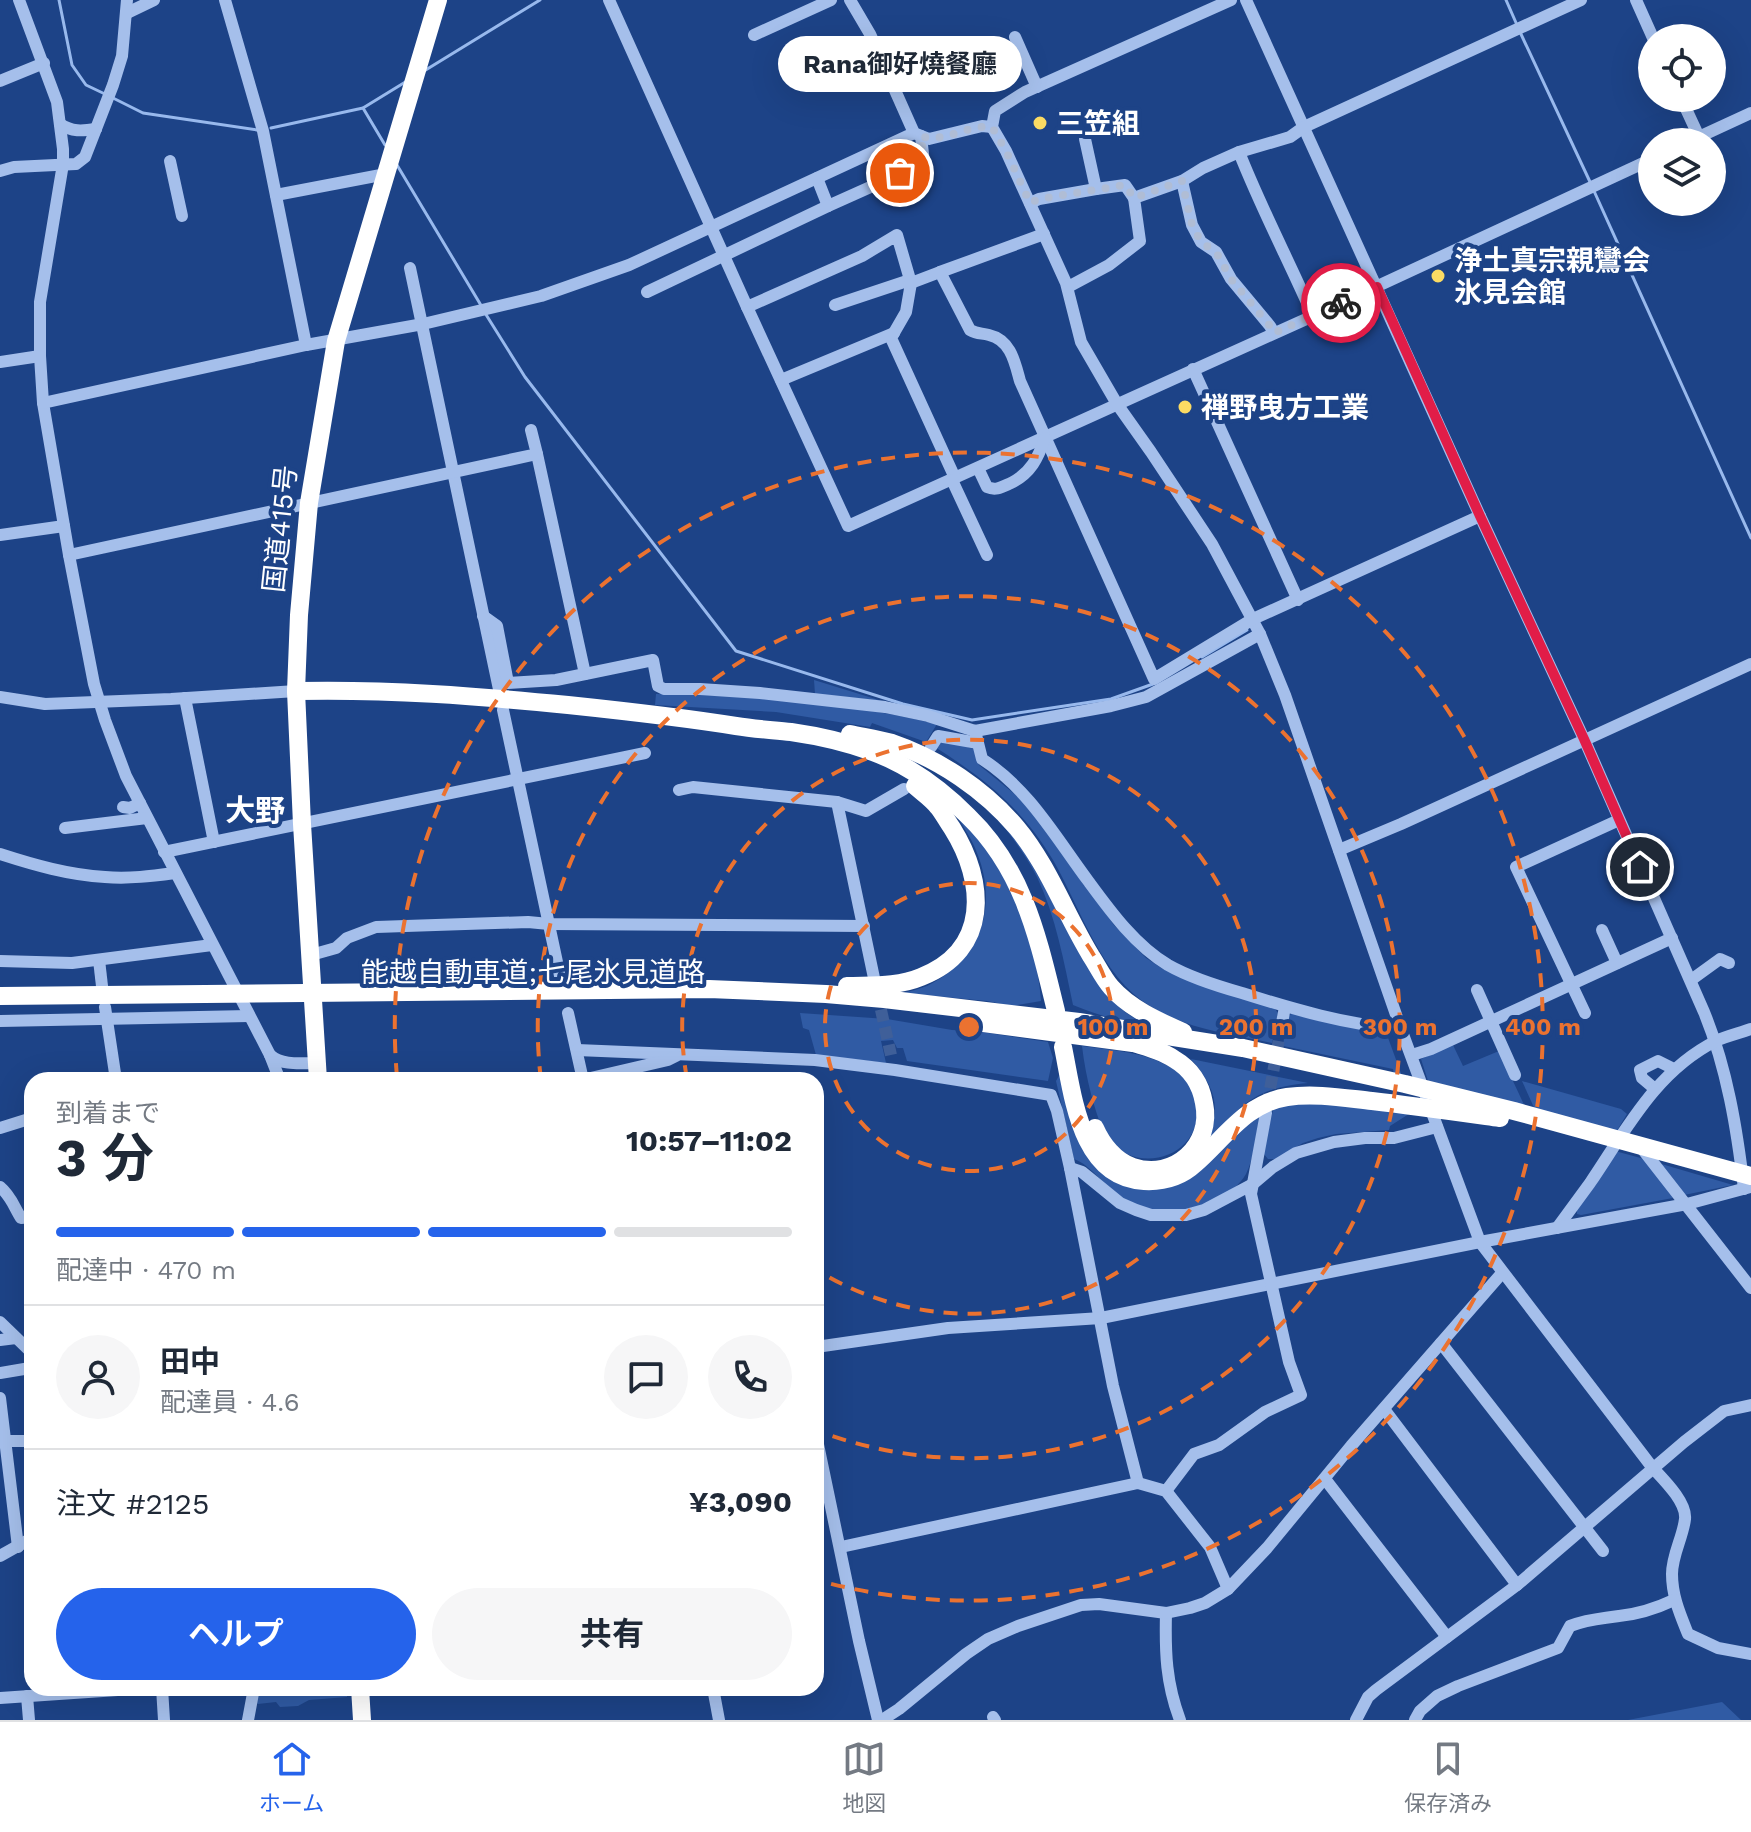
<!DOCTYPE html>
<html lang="ja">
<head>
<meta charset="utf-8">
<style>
  body { margin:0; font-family:"Work Sans","Noto Sans JP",sans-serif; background:#f6f6f7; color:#1f2937; height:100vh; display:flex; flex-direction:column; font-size:30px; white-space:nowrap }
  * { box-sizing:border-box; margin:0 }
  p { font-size:26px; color:#747a83 }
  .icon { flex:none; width:44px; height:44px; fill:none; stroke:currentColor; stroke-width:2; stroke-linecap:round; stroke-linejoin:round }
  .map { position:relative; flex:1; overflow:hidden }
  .sheet { position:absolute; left:24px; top:1072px; width:800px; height:624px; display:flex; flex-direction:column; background:#fff; border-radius:24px; box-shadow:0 8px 32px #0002 }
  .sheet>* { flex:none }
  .buttons { position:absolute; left:1638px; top:24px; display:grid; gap:16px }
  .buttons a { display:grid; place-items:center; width:88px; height:88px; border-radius:50%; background:#fff; box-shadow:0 8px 32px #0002; font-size:40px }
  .pin { position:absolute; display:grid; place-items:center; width:68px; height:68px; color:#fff; margin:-34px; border:4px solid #fff; border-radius:50%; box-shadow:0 2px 8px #0007 }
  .courier { position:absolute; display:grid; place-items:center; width:80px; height:80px; margin:-40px; border:6px solid #e11d48; border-radius:50%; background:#fff; color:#222; box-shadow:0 2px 10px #0007 }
  .bubble { position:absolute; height:56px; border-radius:28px; background:#fff; box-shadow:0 8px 32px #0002; font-size:26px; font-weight:700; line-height:56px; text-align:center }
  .overview em { font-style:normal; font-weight:700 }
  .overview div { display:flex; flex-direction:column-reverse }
  .overview { display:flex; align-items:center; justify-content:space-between; height:136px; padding:0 32px }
  h1 { font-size:52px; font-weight:700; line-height:60px }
  .bar { display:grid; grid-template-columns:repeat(4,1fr); gap:12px 8px; align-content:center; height:96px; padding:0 32px }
  .bar i { height:10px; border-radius:6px; background:#e0e1e3 }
  .bar .current { background:#2563eb }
  .bar p { grid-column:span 4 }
  .line { display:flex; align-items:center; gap:20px; padding:0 32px; border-top:2px solid #e0e1e3 }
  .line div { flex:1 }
  .round { display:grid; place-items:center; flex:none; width:84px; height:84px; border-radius:42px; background:#f6f6f7 }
  .cta { display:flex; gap:16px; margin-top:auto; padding:16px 32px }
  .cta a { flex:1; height:92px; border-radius:48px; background:#2563eb; color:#fff; font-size:32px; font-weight:700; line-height:92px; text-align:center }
  .cta a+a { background:#f6f6f7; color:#1f2937 }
  .dock { display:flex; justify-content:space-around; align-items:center; height:112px; border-top:2px solid #e0e1e3; background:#fff; font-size:22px; color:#747a83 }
  .dock a { display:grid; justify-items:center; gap:4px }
  .dock .current { color:#2563eb }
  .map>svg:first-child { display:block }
</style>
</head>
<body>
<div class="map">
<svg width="1751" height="1720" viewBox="0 0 1751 1720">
  <rect width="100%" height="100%" fill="#1d4387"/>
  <g fill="#305ba4">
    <path d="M814,680l68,21 -67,-7z"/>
    <path d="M656,694c94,1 189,8 281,30l-11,18 -54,-19 -2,4 -94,-15 -121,-7z"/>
    <path d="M941,739l33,10 5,16 38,31 17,18 80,111 32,33 17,11 110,37 5,7 -6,30c-42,-9 -86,-14 -122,-37 -49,-29 -70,-99 -97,-146 -31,-52 -68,-81 -118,-113z"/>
    <path d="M991,809l25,29 87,149 22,25 21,14c-26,-5 -49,-11 -73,-21 -9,-43 -17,-88 -36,-128 -12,-24 -30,-46 -46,-68z"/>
    <path d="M959,819c10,10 21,21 29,32 29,39 50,102 53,150l-29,5 -25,-5 -84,-8c8,-2 16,-4 24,-7 53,-26 72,-79 50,-133 -4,-12 -12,-23 -18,-34z"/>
    <path d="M1294,1012l93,23 15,41 -8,-2 -1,-5 -110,-23 4,-29z"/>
    <path d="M800,1013l87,6 65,11 23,1 73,11 5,16 -5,23 -141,-20 -4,-13h-6l-4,-8 -12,1 5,22 -70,-8 -7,-25 -6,-2z"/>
    <path d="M1453,1045l10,21 36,-15 27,58 -97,-25 -8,-25z"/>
    <path d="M1082,1046c30,4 63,6 90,22 12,8 21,20 24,34 11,54 -62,78 -90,33 -7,-12 -11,-27 -15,-41 -4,-16 -7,-31 -9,-48z"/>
    <path d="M1191,1059l117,24c-54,5 -67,22 -102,61 16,-36 10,-56 -15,-85z"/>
    <path d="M1060,1074l63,110 137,-71c-4,20 -5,43 -14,61 -16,29 -71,43 -101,35 -7,-2 -16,-8 -23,-11 -18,-10 -29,-32 -48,-39l-18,-78z"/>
    <path d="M1522,1081l99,28 6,5 -11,18 -80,-20z"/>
    <path d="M1290,1101l122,11 -22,14 -1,4 -53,4 -18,4 -15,5 -27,16h-8l-5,-6 11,-47z"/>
    <path d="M1615,1151l33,9 25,38 -92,17 -4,-1v-4z"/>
    <path d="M1658,1163l75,22 -49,10z"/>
    <path d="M256,1688h91v9l-38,3 -11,6 -18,1 -4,-5 -18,2 -4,-4z"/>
    <path d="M1722,1702l19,18h-113z"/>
  </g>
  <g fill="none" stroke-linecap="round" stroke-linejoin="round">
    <g stroke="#98b9ed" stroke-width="3">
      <path d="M59,0l13,65 14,20 21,10"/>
      <path d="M1506,0l11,25"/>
      <path d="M1520,32l71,152"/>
      <path d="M424,71l116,-71"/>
      <path d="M113,98l30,15 114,17"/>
      <path d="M363,108l22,37"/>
      <path d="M271,128l92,-20 44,-27"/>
      <path d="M397,165l85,142"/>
      <path d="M1594,191l157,347"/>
      <path d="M485,313l40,64 211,274 167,53 69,16 139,-21 42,-15"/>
      <path d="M1202,657l45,-27"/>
    </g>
    <g stroke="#3f5f99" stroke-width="12" stroke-dasharray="12 6" stroke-linecap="butt">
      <path d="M877,992l14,63"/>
      <path d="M1267,1106l14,-78"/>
    </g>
    <g stroke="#a5bfeb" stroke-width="12">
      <path d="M19,0l38,102 6,47v15l-23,138v54l3,47 26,152 25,129 11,36 21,56 144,279c12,11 32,8 47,8"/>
      <path d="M225,0l38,131 43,214"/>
      <path d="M609,0l138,307 101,219 465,-210 339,-157"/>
      <path d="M850,0l20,34 44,99 15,6 53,-13 10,1"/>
      <path d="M1231,0l-206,92 -30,19 -3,16 14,24 60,132 15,59 36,62 34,48 61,92 48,90 25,61 116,334 79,213 172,225c11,12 35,35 33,52 -2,18 -13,36 -13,55 0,22 8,40 16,60l30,14 33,6"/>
      <path d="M1246,0l234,516 104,223 120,273c23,56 33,117 40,177"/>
      <path d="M1636,0l17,38"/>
      <path d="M127,13l27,-13"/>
      <path d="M754,35l77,-35"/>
      <path d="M1015,37l22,50"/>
      <path d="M0,81l44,-18"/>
      <path d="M1681,98l18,39"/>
      <path d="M60,124c12,8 22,7 36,5"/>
      <path d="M1085,139l11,50 29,-4 9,13"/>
      <path d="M1688,142l63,-29"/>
      <path d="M1239,152c22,56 50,109 74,164"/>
      <path d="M170,161l12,55"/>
      <path d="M0,171l14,-4 62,-3 9,-7 28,-72 9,-29 5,-56"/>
      <path d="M817,178l11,28 96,-43 -3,-27"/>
      <path d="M1182,181l10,44 9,17 15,10 15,27 39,47 4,7"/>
      <path d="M276,195l110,-21"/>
      <path d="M1030,203l9,-4 57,-10"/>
      <path d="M410,268l90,426"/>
      <path d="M940,272l104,-38"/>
      <path d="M911,283l-5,29 -15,26 64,140"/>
      <path d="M1068,287l41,-22 31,-24 -6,-43 48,-17 21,-13 36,-16 51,-15 14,-10 277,-127"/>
      <path d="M647,292l181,-86"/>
      <path d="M835,305l75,-25"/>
      <path d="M747,307l115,-51 35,-21 14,48 29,-11 30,58c7,4 11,3 19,5 22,5 26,28 31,46l134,298 99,-60 227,-103"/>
      <path d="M0,362l40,-6"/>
      <path d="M1193,369l105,231"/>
      <path d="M781,380l113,-47"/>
      <path d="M43,403l263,-58 117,-21 118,-28 88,-31 285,-132"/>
      <path d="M537,454l48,220"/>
      <path d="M978,468l9,19c9,4 15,0 24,-4 20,-10 27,-25 34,-45"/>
      <path d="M952,480l35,75"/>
      <path d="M0,535l64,-9"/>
      <path d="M69,555l468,-101 -6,-24"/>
      <path d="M483,616l14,10 11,57 48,-3 97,-20 5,26 6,3h36l60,4 125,14 43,9 47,15 136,-25 35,-9 114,-63"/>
      <path d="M0,697l45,7 126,-5 125,-8"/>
      <path d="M185,698l29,144"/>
      <path d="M503,710l57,266"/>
      <path d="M975,731l7,28c47,30 74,79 107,123 22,30 46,63 79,83 23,13 49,21 74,28 51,16 105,32 159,36"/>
      <path d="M931,747l7,-11 40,7"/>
      <path d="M679,790l14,-3 144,15 29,9 38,-22"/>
      <path d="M837,802l37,176"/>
      <path d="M123,807l7,1 10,-5"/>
      <path d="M65,828l82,-10"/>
      <path d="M1339,850l62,-26 350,-160"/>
      <path d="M164,852l481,-99"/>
      <path d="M0,854c34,11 69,21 105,23 24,2 47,-1 70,-4"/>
      <path d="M1602,930l15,33"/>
      <path d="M311,955l25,-7 11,-10 29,-11 152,-5 21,2 315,2"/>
      <path d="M99,960l3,26"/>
      <path d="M0,961l72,2 140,-18"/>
      <path d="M1691,980l29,-21 9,4"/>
      <path d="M1477,990l38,85"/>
      <path d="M105,1007l11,73"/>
      <path d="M568,1013l15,67"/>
      <path d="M1585,1013l-69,-146 103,-47"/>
      <path d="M0,1021l249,-5"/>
      <path d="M1281,1028l4,-21"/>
      <path d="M577,1050l238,10 80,10 156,25 6,16 13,57 43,218 25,97"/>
      <path d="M1412,1055l19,-6 241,-111"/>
      <path d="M265,1080l14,-2 -9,-23"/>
      <path d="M582,1080l86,-20 8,-4"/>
      <path d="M1655,1089l-13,-11 -2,-8 18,-9 16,8"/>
      <path d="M0,1128l32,-10"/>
      <path d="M1640,1146l111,142"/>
      <path d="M1070,1168l12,4 38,31 16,7 15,5h35l18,-5 49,-26 20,-17 23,-14 38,-11 31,-4h29l43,-11"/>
      <path d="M0,1187c11,9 14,20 21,31l11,-1"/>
      <path d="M1557,1228c11,-15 22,-30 33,-45 36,-53 66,-112 126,-142 11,-5 24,-8 35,-12"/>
      <path d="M0,1322l32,31"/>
      <path d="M0,1340l16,-2"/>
      <path d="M1441,1343l162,208"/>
      <path d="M816,1347l132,-19 153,-10 379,-76 207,-38 63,-17"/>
      <path d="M0,1373l30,-5 2,-5"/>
      <path d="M0,1398l18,149"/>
      <path d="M1384,1409l133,176"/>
      <path d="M816,1435l43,206 19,79"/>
      <path d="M0,1441h32"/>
      <path d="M1325,1479l122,158"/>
      <path d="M1166,1491l28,-37 25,-9 46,-33 36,-17 -12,-33 -38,-168 15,-81"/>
      <path d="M841,1547l297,-64 28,8 44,56 18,42"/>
      <path d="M0,1556l32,-18"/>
      <path d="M1166,1613c-1,39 0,70 14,107"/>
      <path d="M162,1688l2,32"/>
      <path d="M713,1688l6,32"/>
      <path d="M27,1696l2,24"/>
      <path d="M0,1698l147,-10"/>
      <path d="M993,1717l2,3"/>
      <path d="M248,1720l6,-32"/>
      <path d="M882,1720l17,-11 67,-55 22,-15 30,-13 63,-21 18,-1 67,9 24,-5 15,-5 23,-14 39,-41 84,-102 151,-173"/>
      <path d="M1356,1720l12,-23 8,-7 141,-105 167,-143 40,-31 27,-6"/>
      <path d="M1415,1720l5,-9 17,-15 21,-10 100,-38 12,-22c19,-7 30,-7 49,-10 20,-2 38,-8 55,-16"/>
    </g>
    <g stroke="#fff" stroke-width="18">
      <path d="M296,691c92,-2 181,5 272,14 57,6 112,12 168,21 18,3 37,4 55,6 28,4 55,10 82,20 35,13 68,37 95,64 56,54 70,122 88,195"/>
      <path d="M850,734c14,3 28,5 42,9 47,16 93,47 125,85 31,37 49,87 74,128 6,9 12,22 20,31 18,21 47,34 72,45"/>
      <path d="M847,986c25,-1 50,1 74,-9 69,-27 65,-95 31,-149 -5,-7 -9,-15 -14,-21 -6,-8 -15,-14 -23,-21"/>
      <path d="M0,996l709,-7 117,5 58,5 195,23 164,26 162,36 109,27 237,65"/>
      <path d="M976,1022l157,21"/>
      <path d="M1063,1047c10,48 17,131 81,134 19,1 37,-4 51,-17 29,-25 51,-61 92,-67 28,-4 57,1 85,4 43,5 85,11 128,17"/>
      <path d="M318,1080l-16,-256 -6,-133 3,-76 10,-112 27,-162 102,-341"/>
      <path d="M1095,1128c7,16 20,33 38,39 41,14 80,-22 71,-64 -3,-18 -13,-34 -30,-44 -12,-8 -26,-12 -40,-16"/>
      <path d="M360,1688l2,32"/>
    </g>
  </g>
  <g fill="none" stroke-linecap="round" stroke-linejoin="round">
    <path stroke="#b0bdd5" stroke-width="8" stroke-dasharray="0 14.4" d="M900,173l24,-10 -3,-27c20,8 48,-12 71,-9l14,24 24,52 9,-4 86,-14 9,13 48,-17 10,44 9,17 15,10 15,27 39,47 4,7 67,-30"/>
    <path stroke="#e11d48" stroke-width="10" d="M1341,303l36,-16 103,229 104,223 56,128"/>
  </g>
  <g fill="none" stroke="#eb7230" stroke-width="4" stroke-dasharray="14 10">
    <circle cx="969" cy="1027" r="144"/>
    <path d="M687 1079A287 287 0 1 1 817 1270"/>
    <path d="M541 1080A431 431 0 1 1 818 1431"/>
    <path d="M397 1077A574 574 0 1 1 820 1581"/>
  </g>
  <g fill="#fbdb63" stroke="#1d4387" stroke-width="3">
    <circle cx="1040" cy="123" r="8"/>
    <circle cx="1438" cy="276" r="8"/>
    <circle cx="1185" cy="407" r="8"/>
  </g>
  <g text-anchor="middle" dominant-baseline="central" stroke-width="8" stroke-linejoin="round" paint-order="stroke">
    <g font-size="28" font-weight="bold" fill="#fff" stroke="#1d4387" text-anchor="start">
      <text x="1056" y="123">三笠組</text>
      <text x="1454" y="260">浄土真宗親鸞会<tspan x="1454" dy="32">氷見会館</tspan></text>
      <text x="1201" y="407">禅野曳方工業</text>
    </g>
    <g font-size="28" fill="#fff" stroke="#1d4387">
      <text transform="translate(280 529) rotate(-84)">国道415号</text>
      <text x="533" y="972">能越自動車道;七尾氷見道路</text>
    </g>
    <g font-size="30" font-weight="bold" fill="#fff" stroke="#1d4387">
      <text x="255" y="810">大野</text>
    </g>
  </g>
  <circle cx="969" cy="1027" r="12" fill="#eb7230" stroke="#1d4387" stroke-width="4"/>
  <g font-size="24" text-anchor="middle" font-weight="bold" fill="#eb7230" stroke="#1d4387" stroke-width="8" stroke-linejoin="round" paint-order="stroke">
    <text x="1113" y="1035">100 m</text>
    <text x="1256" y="1035">200 m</text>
    <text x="1400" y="1035">300 m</text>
    <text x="1543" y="1035">400 m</text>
  </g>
</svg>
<div class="buttons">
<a><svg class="icon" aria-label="locate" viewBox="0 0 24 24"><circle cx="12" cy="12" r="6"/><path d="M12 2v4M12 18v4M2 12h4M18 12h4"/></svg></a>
<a><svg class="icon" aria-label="layers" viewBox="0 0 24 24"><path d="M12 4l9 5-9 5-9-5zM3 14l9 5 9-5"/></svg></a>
</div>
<div class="pin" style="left:900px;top:173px;background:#ea580c"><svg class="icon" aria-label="bag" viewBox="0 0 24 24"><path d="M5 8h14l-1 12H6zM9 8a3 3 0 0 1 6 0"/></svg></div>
<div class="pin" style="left:1640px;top:867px;background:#1f2937"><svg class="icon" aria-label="home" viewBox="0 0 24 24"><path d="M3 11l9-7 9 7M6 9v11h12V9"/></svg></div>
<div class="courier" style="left:1341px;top:303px"><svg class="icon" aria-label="bike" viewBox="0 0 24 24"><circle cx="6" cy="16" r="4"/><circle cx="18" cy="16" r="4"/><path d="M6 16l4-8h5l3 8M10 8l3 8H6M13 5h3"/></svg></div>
<div class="bubble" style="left:778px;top:36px;width:244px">Rana御好燒餐廳</div>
<section class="sheet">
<div class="overview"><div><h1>3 分</h1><p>到着まで</p></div><em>10:57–11:02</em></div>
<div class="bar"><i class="current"></i><i class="current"></i><i class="current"></i><i></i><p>配達中 · 470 m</p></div>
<div class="line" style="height:144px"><a class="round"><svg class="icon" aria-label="person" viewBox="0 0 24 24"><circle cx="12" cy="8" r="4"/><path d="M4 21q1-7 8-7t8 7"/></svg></a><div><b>田中</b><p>配達員 · 4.6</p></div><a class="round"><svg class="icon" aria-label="chat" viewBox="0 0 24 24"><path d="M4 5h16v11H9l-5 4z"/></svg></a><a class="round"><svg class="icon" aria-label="phone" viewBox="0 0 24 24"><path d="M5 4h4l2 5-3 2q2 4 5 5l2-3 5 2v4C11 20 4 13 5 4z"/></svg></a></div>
<div class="line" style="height:104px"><div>注文 #2125</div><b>¥3,090</b></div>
<div class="cta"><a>ヘルプ</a><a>共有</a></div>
</section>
</div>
<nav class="dock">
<a class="current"><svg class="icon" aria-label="home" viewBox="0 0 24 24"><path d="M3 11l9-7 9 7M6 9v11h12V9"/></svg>ホーム</a>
<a><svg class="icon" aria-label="map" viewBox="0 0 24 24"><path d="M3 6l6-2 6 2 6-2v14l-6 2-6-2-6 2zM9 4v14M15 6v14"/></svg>地図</a>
<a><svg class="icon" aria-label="saved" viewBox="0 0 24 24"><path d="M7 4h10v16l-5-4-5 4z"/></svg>保存済み</a>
</nav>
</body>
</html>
